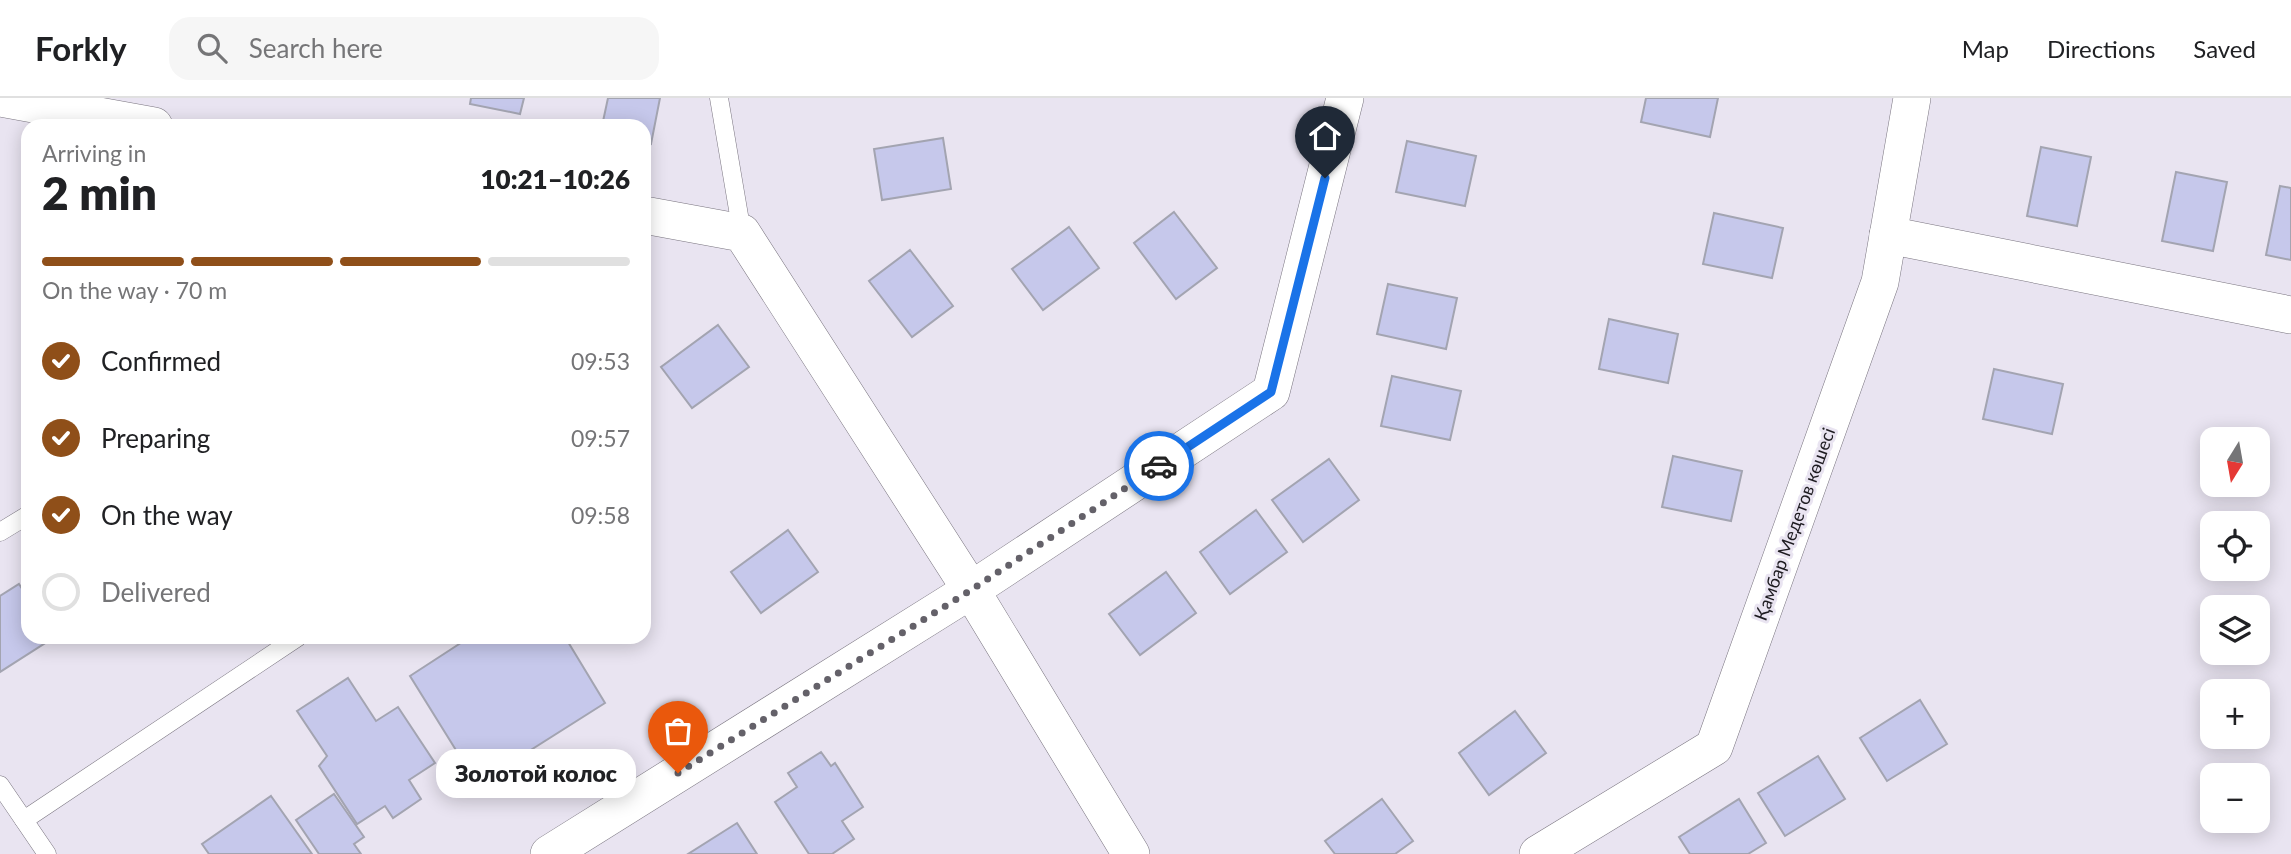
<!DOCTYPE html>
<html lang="en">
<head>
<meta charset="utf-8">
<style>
  body { margin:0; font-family:Lato,sans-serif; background:#f6f6f6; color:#202124; height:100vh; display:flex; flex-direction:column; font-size:26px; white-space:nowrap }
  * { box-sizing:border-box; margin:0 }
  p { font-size:23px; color:#757577 }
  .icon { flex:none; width:38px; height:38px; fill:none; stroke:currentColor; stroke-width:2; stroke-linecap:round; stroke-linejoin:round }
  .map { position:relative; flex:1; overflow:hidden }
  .drawer { position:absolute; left:21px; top:21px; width:630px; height:525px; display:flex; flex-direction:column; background:#fff; border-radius:21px; box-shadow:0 4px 18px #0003 }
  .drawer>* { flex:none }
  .needle { width:46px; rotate:191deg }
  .controls { position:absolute; left:2200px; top:329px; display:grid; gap:14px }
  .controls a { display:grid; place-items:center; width:70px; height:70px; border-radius:14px; background:#fff; box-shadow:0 4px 18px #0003; font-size:35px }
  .pin { position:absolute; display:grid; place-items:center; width:60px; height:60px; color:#fff; margin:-72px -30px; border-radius:50% 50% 50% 0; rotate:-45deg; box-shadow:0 0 7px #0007 }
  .pin .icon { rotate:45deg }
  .courier { position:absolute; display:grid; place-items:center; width:70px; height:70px; margin:-35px; border:5px solid #1a73e8; border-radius:50%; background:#fff; color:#222; box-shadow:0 2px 9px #0007 }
  .bubble { position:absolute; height:49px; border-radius:21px; background:#fff; box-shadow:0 4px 18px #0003; font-size:23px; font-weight:800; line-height:49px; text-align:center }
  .headline em { font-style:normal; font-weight:800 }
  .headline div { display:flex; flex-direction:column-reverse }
  .headline { display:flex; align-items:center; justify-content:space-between; height:119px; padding:0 21px }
  h1 { font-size:46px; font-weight:800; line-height:52px }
  .bar { display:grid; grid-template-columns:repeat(4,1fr); gap:10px 7px; align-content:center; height:84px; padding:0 21px }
  .bar i { height:9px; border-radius:5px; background:#e0e0e0 }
  .bar .current { background:#8f4f19 }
  .bar p { grid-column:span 4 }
  ol { padding:0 21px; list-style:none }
  li { display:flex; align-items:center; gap:21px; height:77px }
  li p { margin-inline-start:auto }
  li .icon { padding:7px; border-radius:50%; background:#8f4f19; color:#fff; stroke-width:4 }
  li:last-child { color:#757577 }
  li i { width:38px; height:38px; border:4px solid #e0e0e0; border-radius:50% }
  header { display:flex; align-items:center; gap:42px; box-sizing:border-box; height:98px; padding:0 35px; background:#fff; border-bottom:2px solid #e0e0e0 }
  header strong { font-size:33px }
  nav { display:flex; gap:38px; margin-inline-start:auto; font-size:24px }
  .search { width:490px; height:63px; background:#f6f6f6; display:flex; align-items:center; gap:18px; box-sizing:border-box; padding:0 24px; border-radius:21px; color:#757577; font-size:26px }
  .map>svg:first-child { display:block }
</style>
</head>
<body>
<header>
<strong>Forkly</strong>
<div class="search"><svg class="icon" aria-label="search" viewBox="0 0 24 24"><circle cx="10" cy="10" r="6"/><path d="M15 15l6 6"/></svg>Search here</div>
<nav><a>Map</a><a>Directions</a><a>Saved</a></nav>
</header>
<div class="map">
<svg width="2291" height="756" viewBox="0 0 2291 756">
  <rect width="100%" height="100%" fill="#e9e4f1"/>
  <g fill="#c6c8eb" stroke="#a3a4b1" stroke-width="2">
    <path d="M471,0h53l-4,16 -50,-10z"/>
    <path d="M608,0h52l-9,46 -7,-2v-16h-42z"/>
    <path d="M1646,0h72l-8,39 -69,-15z"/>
    <path d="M943,40l8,51 -69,11 -8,-51z"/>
    <path d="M1407,43l69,15 -11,50 -69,-14z"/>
    <path d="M2041,49l50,10 -14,69 -50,-10z"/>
    <path d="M2176,74l51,10 -14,69 -51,-10z"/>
    <path d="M2280,88l11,2v72l-25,-5z"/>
    <path d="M1174,114l43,56 -41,31 -42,-56z"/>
    <path d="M1714,115l69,15 -11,50 -69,-14z"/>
    <path d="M1069,129l30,41 -56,42 -31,-41z"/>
    <path d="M910,152l43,56 -41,31 -43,-56z"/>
    <path d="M1388,186l69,14 -11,51 -69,-15z"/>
    <path d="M1609,221l69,15 -10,49 -69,-14z"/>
    <path d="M718,227l31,42 -57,41 -31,-41z"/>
    <path d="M1994,271l69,15 -11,50 -69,-15z"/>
    <path d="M1392,278l69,15 -11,49 -69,-14z"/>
    <path d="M1673,358l69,15 -11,50 -69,-14z"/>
    <path d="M1329,361l30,41 -56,42 -31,-42z"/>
    <path d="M1256,412l31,42 -57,42 -30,-42z"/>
    <path d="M788,432l30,42 -57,41 -30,-41z"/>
    <path d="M1166,474l30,41 -56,42 -31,-41z"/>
    <path d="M19,486l9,14v39l25,1 -53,34v-76z"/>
    <path d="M470,539h95l40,66 -128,81 -67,-108z"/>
    <path d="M348,580l28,43 22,-14 37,56 -26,17 12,19 -28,19 -8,-12 -28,18 -38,-58 8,-10 -30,-45z"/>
    <path d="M1920,602l27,44 -60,37 -27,-43z"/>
    <path d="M1515,613l31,42 -57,42 -30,-42z"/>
    <path d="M821,654l10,14 4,-3 28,44 -21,14 12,18 -22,15h-23l-34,-52 22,-15 -9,-14z"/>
    <path d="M1818,658l27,43 -60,37 -27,-43z"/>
    <path d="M334,696l30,43 -10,7 7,10h-42l-23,-34z"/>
    <path d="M271,698l41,58h-103l-7,-10z"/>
    <path d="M1382,701l31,42 -18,13h-60l-10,-13z"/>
    <path d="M1739,701l27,44 -18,11h-58l-11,-17z"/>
    <path d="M737,725l20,31h-69z"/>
  </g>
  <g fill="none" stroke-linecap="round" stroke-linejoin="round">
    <defs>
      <g id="service">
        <path d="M719,0l23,135"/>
        <path d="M0,434l28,-17"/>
        <path d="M0,687l47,69"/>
        <path d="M24,722l274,-183"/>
      </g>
      <g id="minor">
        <path d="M0,0l154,28"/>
        <path d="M644,117l98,18 229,357 160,264"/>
        <path d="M1888,137l403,80"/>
        <path d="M549,756l422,-264 300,-198 74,-294"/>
        <path d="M1538,756l176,-107 166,-465 32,-184"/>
      </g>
    </defs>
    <use href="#service" stroke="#79747f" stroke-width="19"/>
    <use href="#minor" stroke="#79747f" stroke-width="38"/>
    <use href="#service" stroke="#fff" stroke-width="18"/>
    <use href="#minor" stroke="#fff" stroke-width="37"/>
  </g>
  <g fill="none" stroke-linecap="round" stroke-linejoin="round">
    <path stroke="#646169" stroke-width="7" stroke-dasharray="0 12.6" d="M678,675l293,-183 188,-124"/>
    <path stroke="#1a73e8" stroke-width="9" d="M1159,368l112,-74 54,-214"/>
  </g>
  <g text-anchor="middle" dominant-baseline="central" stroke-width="6" stroke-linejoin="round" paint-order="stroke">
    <g font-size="18" fill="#1d1b20" stroke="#e9e4f1">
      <text transform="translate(1794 426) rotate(-70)">Қамбар Медетов көшесі</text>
    </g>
  </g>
</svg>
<div class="controls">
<a><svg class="needle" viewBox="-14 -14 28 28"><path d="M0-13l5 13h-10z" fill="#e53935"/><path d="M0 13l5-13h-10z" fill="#757577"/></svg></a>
<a><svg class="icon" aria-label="locate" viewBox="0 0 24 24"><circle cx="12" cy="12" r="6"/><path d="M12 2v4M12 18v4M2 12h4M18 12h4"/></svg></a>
<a><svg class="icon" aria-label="layers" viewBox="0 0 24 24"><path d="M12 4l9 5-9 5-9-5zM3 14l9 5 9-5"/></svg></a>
<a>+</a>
<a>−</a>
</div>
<div class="pin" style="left:678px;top:675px;background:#ea580c"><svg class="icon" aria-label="bag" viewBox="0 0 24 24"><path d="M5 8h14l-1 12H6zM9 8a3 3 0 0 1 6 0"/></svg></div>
<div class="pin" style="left:1325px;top:80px;background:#1f2937"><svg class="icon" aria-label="home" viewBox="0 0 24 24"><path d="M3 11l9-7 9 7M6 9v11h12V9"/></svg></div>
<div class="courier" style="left:1159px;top:368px"><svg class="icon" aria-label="car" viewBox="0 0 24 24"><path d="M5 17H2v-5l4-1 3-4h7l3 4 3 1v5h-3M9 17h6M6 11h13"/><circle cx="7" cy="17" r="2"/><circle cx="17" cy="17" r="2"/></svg></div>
<div class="bubble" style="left:436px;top:651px;width:200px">Золотой колос</div>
<section class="drawer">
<div class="headline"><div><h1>2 min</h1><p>Arriving in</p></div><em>10:21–10:26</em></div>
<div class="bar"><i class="current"></i><i class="current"></i><i class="current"></i><i></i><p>On the way · 70 m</p></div>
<ol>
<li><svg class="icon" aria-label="check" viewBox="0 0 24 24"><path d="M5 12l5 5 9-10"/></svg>Confirmed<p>09:53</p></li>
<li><svg class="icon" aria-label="check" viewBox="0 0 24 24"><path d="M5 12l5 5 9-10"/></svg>Preparing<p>09:57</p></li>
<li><svg class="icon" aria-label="check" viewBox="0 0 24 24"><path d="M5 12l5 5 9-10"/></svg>On the way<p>09:58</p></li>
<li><i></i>Delivered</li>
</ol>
</section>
</div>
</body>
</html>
